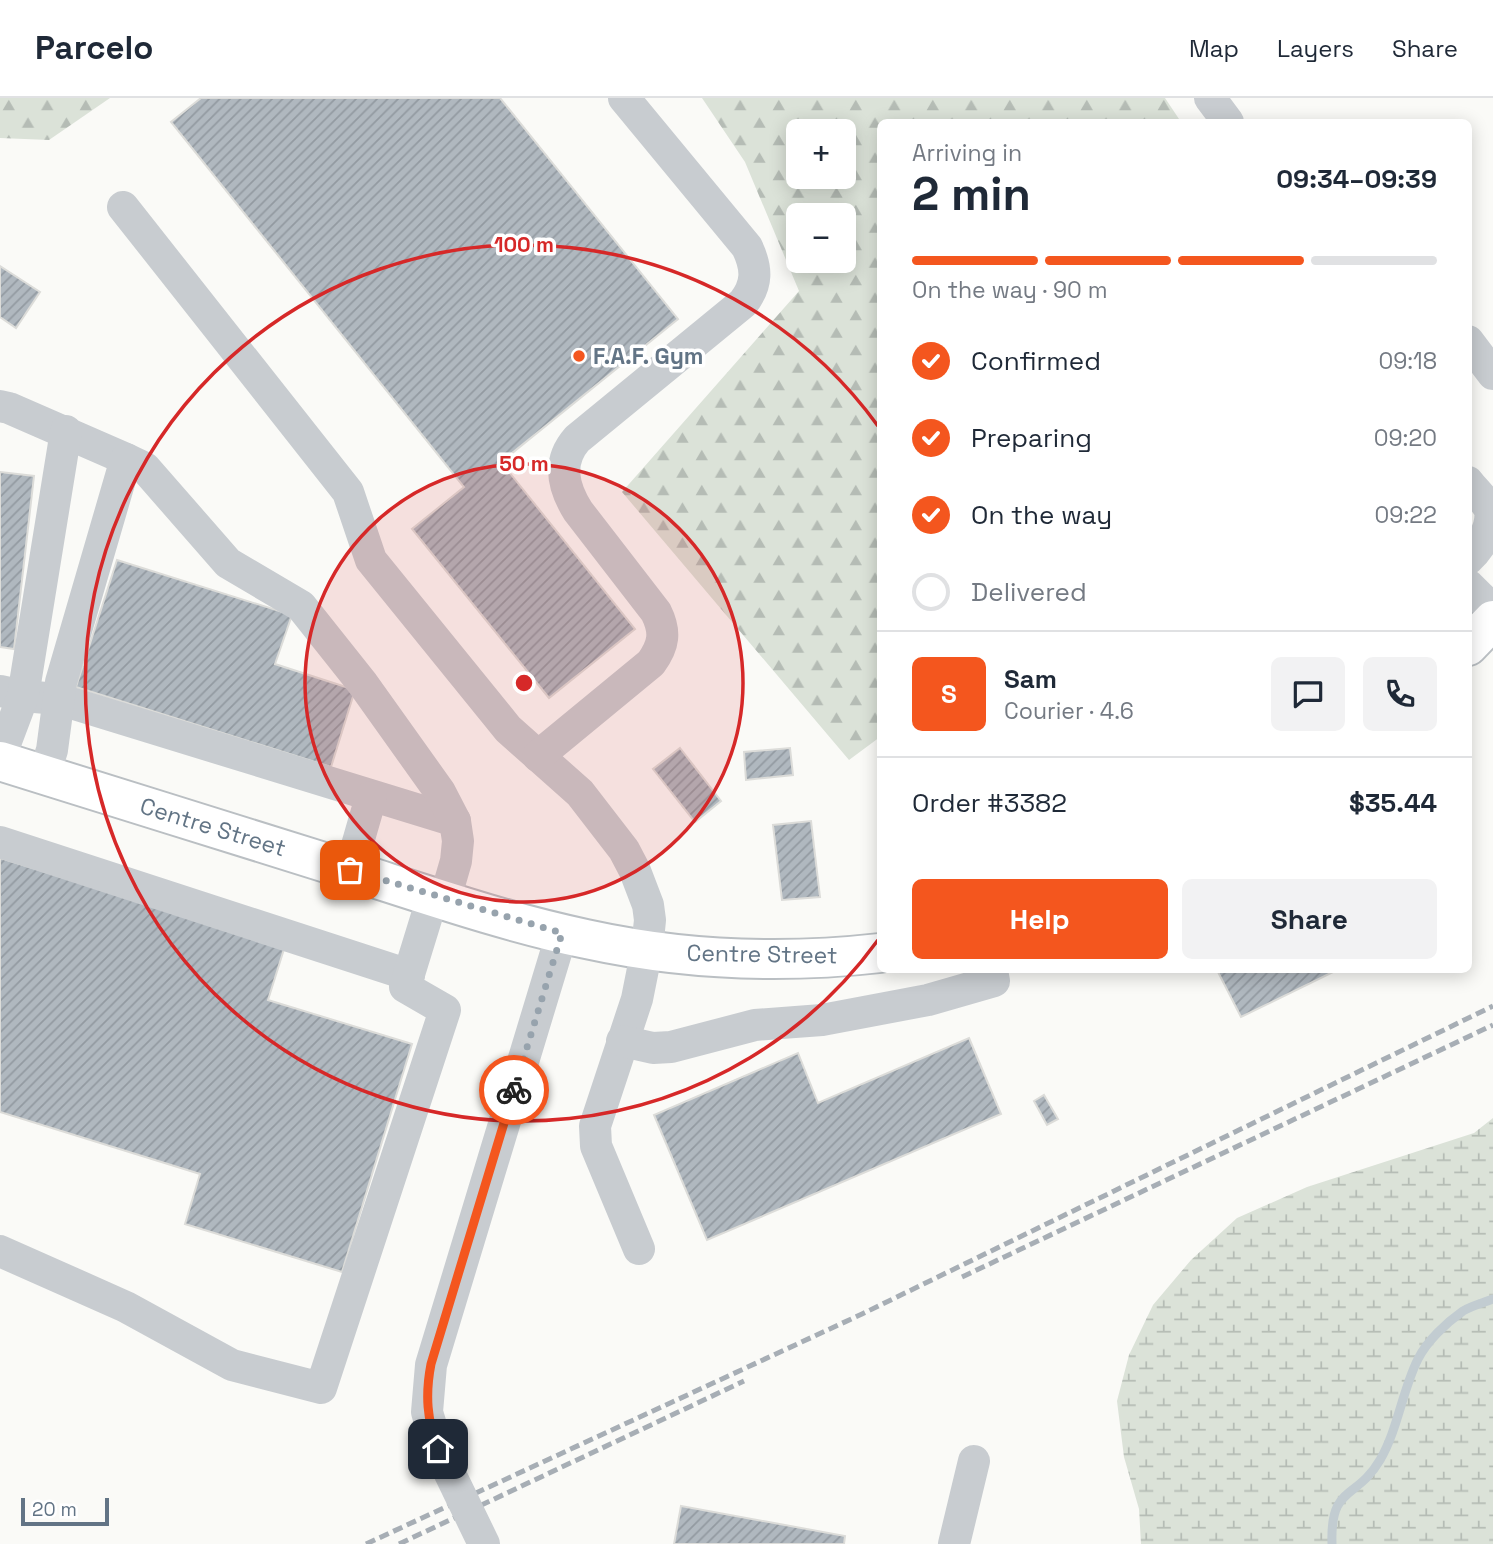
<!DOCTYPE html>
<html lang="en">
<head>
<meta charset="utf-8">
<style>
  body { margin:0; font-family:"Space Grotesk",sans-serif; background:#f2f2f3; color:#1f2937; height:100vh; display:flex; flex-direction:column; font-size:26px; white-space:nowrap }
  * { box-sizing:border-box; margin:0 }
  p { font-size:23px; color:#747a83 }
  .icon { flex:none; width:38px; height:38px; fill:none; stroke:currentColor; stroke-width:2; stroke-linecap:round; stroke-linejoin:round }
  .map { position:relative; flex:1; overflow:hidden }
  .drawer { position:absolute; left:877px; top:21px; width:595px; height:854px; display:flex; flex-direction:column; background:#fff; border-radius:10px; box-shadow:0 4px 18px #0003 }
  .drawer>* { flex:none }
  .fabs { position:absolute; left:786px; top:21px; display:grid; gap:14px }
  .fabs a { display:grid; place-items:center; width:70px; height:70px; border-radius:10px; background:#fff; box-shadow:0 4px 18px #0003; font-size:35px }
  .scale { position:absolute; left:21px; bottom:18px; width:88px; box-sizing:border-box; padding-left:7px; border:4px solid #627485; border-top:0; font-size:19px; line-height:24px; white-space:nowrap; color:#627485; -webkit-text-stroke:5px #fff; paint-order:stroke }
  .pin { position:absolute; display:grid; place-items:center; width:60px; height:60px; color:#fff; margin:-30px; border-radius:14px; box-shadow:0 4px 10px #0006 }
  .courier { position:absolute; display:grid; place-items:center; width:70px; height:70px; margin:-35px; border:5px solid #f4561e; border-radius:50%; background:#fff; color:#222; box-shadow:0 2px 9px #0007 }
  .headline em { font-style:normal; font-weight:700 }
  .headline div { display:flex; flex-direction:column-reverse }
  .headline { display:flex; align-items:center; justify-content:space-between; height:119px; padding:0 35px }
  h1 { font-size:46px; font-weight:700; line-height:52px }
  .bar { display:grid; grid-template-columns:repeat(4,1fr); gap:10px 7px; align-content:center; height:84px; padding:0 35px }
  .bar i { height:9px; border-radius:5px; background:#e0e1e3 }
  .bar .on { background:#f4561e }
  .bar p { grid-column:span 4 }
  .line { display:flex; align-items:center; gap:18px; padding:0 35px; border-top:2px solid #e0e1e3 }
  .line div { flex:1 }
  .round { display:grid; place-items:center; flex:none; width:74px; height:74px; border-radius:10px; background:#f2f2f3 }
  ol { padding:0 35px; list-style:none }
  li { display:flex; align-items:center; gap:21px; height:77px }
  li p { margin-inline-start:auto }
  li .icon { padding:7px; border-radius:50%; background:#f4561e; color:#fff; stroke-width:4 }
  li:last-child { color:#747a83 }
  li i { width:38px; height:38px; border:4px solid #e0e1e3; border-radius:50% }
  .action { display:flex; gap:14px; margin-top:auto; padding:14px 35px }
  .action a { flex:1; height:80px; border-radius:10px; background:#f4561e; color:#fff; font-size:28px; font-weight:700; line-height:80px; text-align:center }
  .action a+a { background:#f2f2f3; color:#1f2937 }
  header { display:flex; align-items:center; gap:42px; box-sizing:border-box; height:98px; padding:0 35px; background:#fff; border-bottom:2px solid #e0e1e3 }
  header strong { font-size:33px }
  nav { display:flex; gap:38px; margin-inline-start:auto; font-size:24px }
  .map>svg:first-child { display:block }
</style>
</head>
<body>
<header>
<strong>Parcelo</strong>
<nav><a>Map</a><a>Layers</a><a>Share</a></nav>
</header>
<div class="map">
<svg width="1493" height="1446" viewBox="0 0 1493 1446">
  <defs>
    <pattern id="forest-firs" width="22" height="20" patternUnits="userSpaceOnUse" patternTransform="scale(1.75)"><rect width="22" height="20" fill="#dbe2d8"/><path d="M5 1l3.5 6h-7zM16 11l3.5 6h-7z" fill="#b5bcb5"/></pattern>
    <pattern id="wetland-marsh" width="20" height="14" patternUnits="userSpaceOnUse" patternTransform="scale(1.75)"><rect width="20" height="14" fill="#dbe2d8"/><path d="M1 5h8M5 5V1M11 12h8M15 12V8" fill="none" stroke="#b5bcb5"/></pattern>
    <pattern id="building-hatch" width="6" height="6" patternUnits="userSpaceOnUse" patternTransform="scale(1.75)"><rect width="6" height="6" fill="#b0b8bf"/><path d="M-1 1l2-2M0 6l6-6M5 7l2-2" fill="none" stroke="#939aa1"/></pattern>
  </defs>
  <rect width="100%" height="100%" fill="#fafaf7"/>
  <g fill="url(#forest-firs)" fill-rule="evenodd">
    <path d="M0,0h110l-61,42 -49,-2z"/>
    <path d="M702,0h463l16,24h-301v615l-31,23 -227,-268 177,-201 -54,-129zM798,33h46v46h-46zM798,117h46v46h-46z"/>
  </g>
  <path fill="url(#wetland-marsh)" d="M1493,1020v426h-352l-2,-35 -15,-52 -7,-56 12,-46 24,-50 38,-45 46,-42 70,-31 167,-54z"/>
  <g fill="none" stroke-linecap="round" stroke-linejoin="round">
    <path stroke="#c2ccd1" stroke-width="9" d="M1332,1446c-2,-60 24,-43 48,-84 18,-31 22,-69 38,-101 9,-18 28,-36 45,-48 8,-5 20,-8 30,-12"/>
  </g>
  <g fill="url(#building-hatch)" stroke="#dcdcd9" stroke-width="2">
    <path d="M201,0h299l178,221 -177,143 134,167 -86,69 -137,-169 52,-42 -293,-365z"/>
    <path d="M0,168l40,26 -24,36 -16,-11z"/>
    <path d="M0,374l34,4 -20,173 -14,-2z"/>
    <path d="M117,462l175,55 -17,49 80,26 -24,77 -255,-80z"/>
    <path d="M680,650l41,53 -26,21 -42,-53z"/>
    <path d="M790,650l3,27 -47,5 -2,-28z"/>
    <path d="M811,723l9,76 -38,3 -9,-75z"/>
    <path d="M0,760l285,88 -17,54 144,44 -70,228 -157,-48 15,-50 -200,-62z"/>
    <path d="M1217,872h120l-96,47z"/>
    <path d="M969,940l32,76 -294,126 -53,-125 144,-62 20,50z"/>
    <path d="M1044,997l14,24 -11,6 -13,-24z"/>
    <path d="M681,1408l164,30 -1,8h-170z"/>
  </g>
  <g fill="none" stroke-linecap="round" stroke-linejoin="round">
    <defs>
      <g id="major">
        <path d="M1468,548l25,-26"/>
        <path d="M0,663c111,35 222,69 333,104 83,26 167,56 253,74 96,21 197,25 294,14"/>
      </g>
    </defs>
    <use href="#major" stroke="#babfc3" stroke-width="42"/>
    <g stroke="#c8ccd0" stroke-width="32">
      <path d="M1210,0l18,24"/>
      <path d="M123,109l225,285 23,68 137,169 72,64 44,57 11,21 13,34 2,15 -3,29 -10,50 -42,127 1,20 43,103"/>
      <path d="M1468,243l25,33"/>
      <path d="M0,308l9,2 117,51"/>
      <path d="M1468,384c7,9 17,18 22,28 3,17 -10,38 -22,49"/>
      <path d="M1468,487l25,25"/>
      <path d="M0,593l23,5 35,3 397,122"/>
      <path d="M538,658l113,-93c13,-18 15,-31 5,-51l-78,-101c-15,-24 -21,-49 -1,-72l166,-136c15,-19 14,-35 4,-56l-123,-149"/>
      <path d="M0,659l23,-61 43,-265"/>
      <path d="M44,677l8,-25 9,-68 65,-223 19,9 83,95 73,43 62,78 77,108 15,29 3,20 -2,20 -11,38"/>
      <path d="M0,744l409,133"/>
      <path d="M350,772l21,-73"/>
      <path d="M622,943l31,7 18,-1 84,-22 67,-5 106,-20 66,-19 -2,-11"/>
      <path d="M0,1153l126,56 106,58 89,23 124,-378 -40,-23 28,-91"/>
      <path d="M438,1351l-11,-37 4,-47 131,-432"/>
      <path d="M954,1446l20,-83"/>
    </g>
    <use href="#major" stroke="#fff" stroke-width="38"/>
    <g stroke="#a7aeb5" stroke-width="5" stroke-dasharray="10 5" stroke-linecap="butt">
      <path d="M962,1179l531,-252"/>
      <path d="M366,1446l496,-230 631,-308"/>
      <path d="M399,1446l345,-163"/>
    </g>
    <path stroke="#c8ccd0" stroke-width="32" d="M438,1351l46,95"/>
  </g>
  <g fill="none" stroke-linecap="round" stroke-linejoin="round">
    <path stroke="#97a3ad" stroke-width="7" stroke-dasharray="0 12.6" d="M350,772l212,63 -48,157"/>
    <path stroke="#f4561e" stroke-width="9" d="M438,1351c-11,-29 -13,-54 -7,-85l83,-274"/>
  </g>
  <circle cx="524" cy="585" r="219" fill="#d62828" fill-opacity=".12"/>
  <g fill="none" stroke="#d62828" stroke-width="3.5">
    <circle cx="524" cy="585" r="219"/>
    <path d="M878 842A438 438 0 1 1 878 328"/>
  </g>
  <circle fill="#f4561e" stroke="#fff" stroke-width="2.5" cx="579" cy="258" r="7"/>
  <g text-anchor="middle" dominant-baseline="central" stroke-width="7" stroke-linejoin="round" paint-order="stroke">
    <g font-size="23" font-weight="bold" fill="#627485" stroke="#fff" text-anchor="start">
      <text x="593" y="258">F.A.F. Gym</text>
    </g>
    <g font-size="23" fill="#627485" stroke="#fff">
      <text transform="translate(213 729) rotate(17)">Centre Street</text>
      <text transform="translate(762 856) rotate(1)">Centre Street</text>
    </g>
  </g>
  <circle cx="524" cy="585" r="10" fill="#d62828" stroke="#fff" stroke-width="3.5"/>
  <g font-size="21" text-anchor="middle" font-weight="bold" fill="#d62828" stroke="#fff" stroke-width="7" stroke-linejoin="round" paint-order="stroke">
    <text x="524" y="154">100 m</text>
    <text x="524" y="373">50 m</text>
  </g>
</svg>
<div class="fabs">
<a>+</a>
<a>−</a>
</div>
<div class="scale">20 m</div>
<div class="pin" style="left:350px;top:772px;background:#ea580c"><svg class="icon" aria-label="bag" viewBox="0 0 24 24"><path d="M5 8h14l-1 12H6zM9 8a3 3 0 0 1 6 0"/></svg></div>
<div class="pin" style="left:438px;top:1351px;background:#1f2937"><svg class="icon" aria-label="home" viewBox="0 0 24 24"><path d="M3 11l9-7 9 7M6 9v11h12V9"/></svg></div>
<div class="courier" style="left:514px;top:992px"><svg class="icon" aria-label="bike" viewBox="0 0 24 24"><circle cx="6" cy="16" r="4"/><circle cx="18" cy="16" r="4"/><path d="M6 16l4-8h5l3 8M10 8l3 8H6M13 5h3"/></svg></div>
<section class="drawer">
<div class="headline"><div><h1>2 min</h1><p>Arriving in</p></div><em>09:34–09:39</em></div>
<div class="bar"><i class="on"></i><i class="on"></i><i class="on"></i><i></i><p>On the way · 90 m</p></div>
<ol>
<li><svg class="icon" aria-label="check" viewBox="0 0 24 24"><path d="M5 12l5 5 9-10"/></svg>Confirmed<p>09:18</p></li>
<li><svg class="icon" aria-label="check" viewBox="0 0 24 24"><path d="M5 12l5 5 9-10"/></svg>Preparing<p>09:20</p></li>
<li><svg class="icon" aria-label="check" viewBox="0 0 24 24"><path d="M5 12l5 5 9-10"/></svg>On the way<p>09:22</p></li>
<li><i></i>Delivered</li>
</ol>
<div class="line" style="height:126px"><b class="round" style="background:#f4561e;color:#fff">S</b><div><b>Sam</b><p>Courier · 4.6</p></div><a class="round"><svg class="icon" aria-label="chat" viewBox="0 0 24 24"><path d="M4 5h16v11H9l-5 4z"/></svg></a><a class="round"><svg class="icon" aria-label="phone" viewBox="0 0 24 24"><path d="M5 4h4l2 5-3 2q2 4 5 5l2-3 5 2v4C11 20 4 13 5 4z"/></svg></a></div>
<div class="line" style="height:91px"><div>Order #3382</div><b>$35.44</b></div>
<div class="action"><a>Help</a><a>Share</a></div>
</section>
</div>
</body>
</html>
